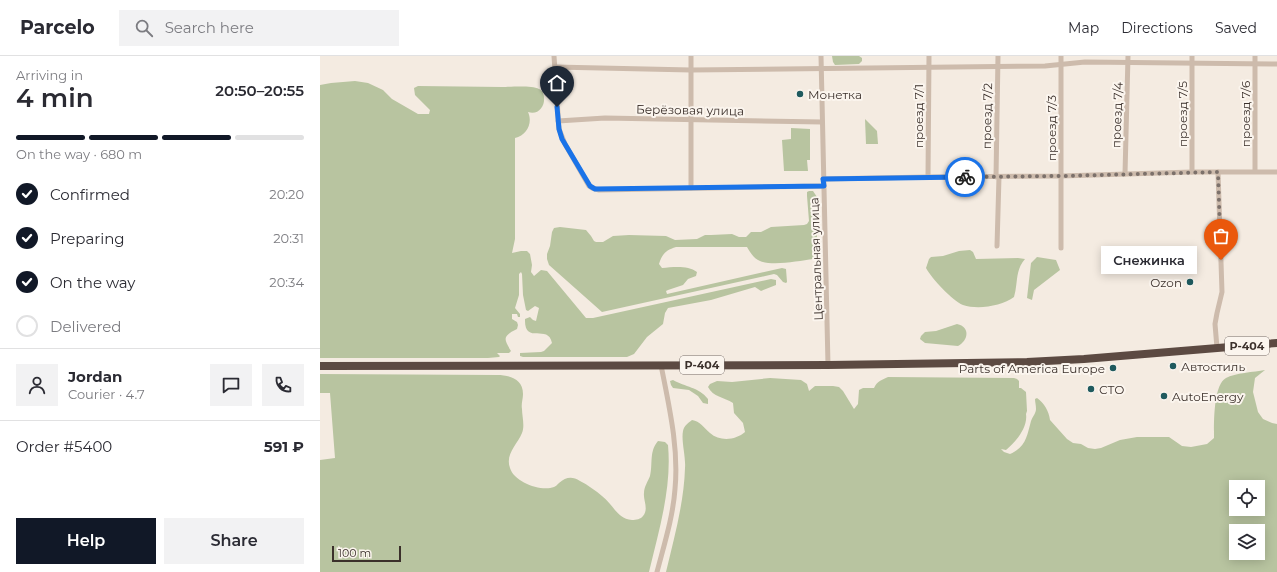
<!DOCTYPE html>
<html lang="en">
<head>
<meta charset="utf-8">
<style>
  body { margin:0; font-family:Montserrat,sans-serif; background:#f2f2f3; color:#2b2b33; height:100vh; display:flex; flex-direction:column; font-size:15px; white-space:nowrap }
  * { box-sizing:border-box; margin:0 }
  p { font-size:13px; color:#7c7c81 }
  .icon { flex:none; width:22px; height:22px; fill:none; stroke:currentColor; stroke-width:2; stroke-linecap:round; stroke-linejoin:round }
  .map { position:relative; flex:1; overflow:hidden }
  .side { display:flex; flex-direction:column; background:#fff; width:320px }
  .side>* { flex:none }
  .controls { position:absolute; left:909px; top:424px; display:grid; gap:8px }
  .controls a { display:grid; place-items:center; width:36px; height:36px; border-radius:0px; background:#fff; box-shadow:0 2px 10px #0003; font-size:20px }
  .scale { position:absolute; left:12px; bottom:10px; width:69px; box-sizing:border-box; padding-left:4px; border:2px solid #3b302b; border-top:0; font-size:11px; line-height:14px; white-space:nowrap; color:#3b302b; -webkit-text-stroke:3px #fbf5ee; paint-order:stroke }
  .pin { position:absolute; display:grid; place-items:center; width:34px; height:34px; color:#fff; margin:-41px -17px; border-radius:50% 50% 50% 0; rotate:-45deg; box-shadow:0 0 4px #0007 }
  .pin .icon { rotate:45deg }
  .courier { position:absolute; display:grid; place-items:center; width:40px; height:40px; margin:-20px; border:3px solid #1a73e8; border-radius:50%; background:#fff; color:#222; box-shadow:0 1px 5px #0007 }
  .bubble { position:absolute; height:28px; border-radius:0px; background:#fff; box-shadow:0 2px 10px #0003; font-size:13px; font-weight:600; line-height:28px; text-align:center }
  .summary em { font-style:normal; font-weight:600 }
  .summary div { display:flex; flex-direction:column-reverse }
  .summary { display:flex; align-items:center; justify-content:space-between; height:68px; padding:0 16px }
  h1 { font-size:26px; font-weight:600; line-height:30px }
  .bar { display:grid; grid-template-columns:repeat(4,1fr); gap:6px 4px; align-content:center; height:48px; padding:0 16px }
  .bar i { height:5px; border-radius:3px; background:#e1e1e2 }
  .bar .current { background:#111827 }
  .bar p { grid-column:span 4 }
  .line { display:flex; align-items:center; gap:10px; padding:0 16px; border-top:1px solid #e1e1e2 }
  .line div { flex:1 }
  .round { display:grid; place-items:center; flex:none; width:42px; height:42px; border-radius:0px; background:#f2f2f3 }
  ol { padding:0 16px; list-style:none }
  li { display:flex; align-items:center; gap:12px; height:44px }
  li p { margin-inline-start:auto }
  li .icon { padding:4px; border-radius:50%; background:#111827; color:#fff; stroke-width:4 }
  li:last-child { color:#7c7c81 }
  li i { width:22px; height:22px; border:2px solid #e1e1e2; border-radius:50% }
  .primary-button { display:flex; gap:8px; margin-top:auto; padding:8px 16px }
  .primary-button a { flex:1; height:46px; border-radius:0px; background:#111827; color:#fff; font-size:16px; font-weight:600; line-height:46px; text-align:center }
  .primary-button a+a { background:#f2f2f3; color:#2b2b33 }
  header { display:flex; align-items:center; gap:24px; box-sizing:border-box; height:56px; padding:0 20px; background:#fff; border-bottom:1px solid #e1e1e2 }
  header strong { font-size:19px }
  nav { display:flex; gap:22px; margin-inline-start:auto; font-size:14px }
  .search { width:280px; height:36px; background:#f2f2f3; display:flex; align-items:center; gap:10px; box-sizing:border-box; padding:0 14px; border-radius:0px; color:#7c7c81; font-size:15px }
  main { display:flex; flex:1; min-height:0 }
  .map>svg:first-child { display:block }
</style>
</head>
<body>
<header>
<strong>Parcelo</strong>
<div class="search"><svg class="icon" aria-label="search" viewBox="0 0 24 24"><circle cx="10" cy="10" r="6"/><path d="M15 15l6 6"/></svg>Search here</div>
<nav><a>Map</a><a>Directions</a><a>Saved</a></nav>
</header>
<main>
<section class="side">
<div class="summary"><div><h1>4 min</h1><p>Arriving in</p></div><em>20:50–20:55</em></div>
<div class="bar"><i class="current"></i><i class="current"></i><i class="current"></i><i></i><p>On the way · 680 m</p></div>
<ol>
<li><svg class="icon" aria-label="check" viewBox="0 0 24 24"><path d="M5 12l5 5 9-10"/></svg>Confirmed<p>20:20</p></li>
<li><svg class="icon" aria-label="check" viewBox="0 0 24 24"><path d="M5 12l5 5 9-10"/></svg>Preparing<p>20:31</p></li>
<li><svg class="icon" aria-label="check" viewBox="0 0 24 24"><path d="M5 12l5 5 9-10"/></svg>On the way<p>20:34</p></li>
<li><i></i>Delivered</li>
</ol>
<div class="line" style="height:72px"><a class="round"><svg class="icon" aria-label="person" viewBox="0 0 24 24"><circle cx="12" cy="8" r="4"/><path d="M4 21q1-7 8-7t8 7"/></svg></a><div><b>Jordan</b><p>Courier · 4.7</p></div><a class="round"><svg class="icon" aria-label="chat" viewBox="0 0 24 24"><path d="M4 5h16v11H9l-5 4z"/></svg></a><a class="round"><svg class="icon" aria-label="phone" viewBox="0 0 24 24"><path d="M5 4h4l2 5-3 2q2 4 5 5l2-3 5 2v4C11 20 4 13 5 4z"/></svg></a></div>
<div class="line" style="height:52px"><div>Order #5400</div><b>591 ₽</b></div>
<div class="primary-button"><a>Help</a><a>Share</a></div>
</section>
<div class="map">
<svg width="957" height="516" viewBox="0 0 957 516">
  <rect width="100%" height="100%" fill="#f4ebe1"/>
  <g fill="#b8c4a0" fill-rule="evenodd">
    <path d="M512,0h27l3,2v3l-3,3 -24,1 -2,-3z"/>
    <path d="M35,25l13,2 15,7 9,9 26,15h11l1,-4 -15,-15 -1,-7 4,-2c28,0 56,1 84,1 9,0 29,-2 37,2 1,0 4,3 4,4 4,10 -3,23 -15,19 5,11 -1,23 -13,26v101l-3,14 9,-2h6l3,3 2,11 -1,7 3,4 7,-6 6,1 39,47h7l178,-39 5,1v5l-15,6 -6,-4 -44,13 -43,8 -3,5 -2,11 -16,13 -13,17 -7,3h-104l-3,-1v-3l21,-1 3,-1 8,-8c-4,-20 -28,3 -27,-24l5,-2 3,3 3,1 3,-13 -4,-2 -7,5 -2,-1 -3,-15 -1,-21 -1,-2 -2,2v21l-4,13 5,6v3h-2l-1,-3h-5v5l5,3 1,3 -1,4c-14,7 -14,9 -6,22l-2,2h-12l3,3 -1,1 -11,1h-168v-273l11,-2z"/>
    <path d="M545,63l12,12 1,13h-12z"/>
    <path d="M471,72l19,1v31h-3l1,11h-24l-2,-31 9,-1z"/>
    <path d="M489,135h4l4,6v58l-4,4c-14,2 -40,7 -53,2 -6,-2 -10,-9 -13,-14h-71c-10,3 -14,7 -17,17l3,4c11,-1 26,-3 35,4l-1,4 -8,3 -5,6 -15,5 -2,1 1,3 115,-26 4,1 1,13 -1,1 -3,-1 -6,-7 -3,-1 -172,38 -53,-47 -2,-6v-5l3,-8 2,-14 2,-4 6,-1 26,3 5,6 3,5 2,1h7l10,-6 16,-1 37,1 9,4 22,-1 8,-4h6l21,-1 7,3h7l5,-5h10l10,-5 33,-2 3,-1 2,-3 -2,-25v-4z"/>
    <path d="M650,194l3,2 3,7 42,-1 7,1c-10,11 -7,25 -11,38 -12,9 -36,13 -51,8 -11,-5 -31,-26 -37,-37l3,-9 2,-2 12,-1 16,-5z"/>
    <path d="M717,201l19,3 4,10 -26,20 -2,10 -5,-2 4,-35z"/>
    <path d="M637,268c14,3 11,17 1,22l-33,-3 -5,-4 1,-3 4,-4 11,-1z"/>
    <path d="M945,314l-10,8 -2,14 5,20 5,7 9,4 5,1v148h-611c8,-34 18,-69 19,-104 1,-11 -4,-27 -2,-37 1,-5 5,-8 9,-11 8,1 12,8 18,13 10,9 26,7 35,-1l-2,-9 -9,-10 -1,-10c-9,-6 -20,-6 -25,-16l2,-3 7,-3 15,1 38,-4 31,2 6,4 2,7 6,-5h18l6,1 4,4 11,18 4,-5 1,-14 4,-2h11c3,-7 8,-8 14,-11l126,1 3,1 2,2v7h2l5,4 1,19 -1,3c2,13 -10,28 -20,36l-5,-1 3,3 6,2c16,-7 17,-18 21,-33 2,-5 5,-8 5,-12 0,-4 -1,-7 -1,-10l2,-1c7,5 12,13 13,22l17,19 6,4 8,1 7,4 7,1 6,-1 19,-8 17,-3h32l13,9 9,1 16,-3 7,-6c0,-13 -1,-53 12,-60 9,-5 28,-6 39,-8zM916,431h22v22h-22zM916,475h22v22h-22z"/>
    <path d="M0,318l177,1c13,0 26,4 26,19 0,5 -2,10 -1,15 0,7 3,17 0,24 -5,12 -17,21 -12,35 4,14 31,24 44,19 2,-1 3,-2 5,-4 7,-6 13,-7 21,-2 8,4 16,10 22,15 11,8 15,23 30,24 4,0 9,-1 11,-4 6,-7 0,-16 1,-23 0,-6 4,-12 6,-17 3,-12 -1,-25 8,-35l7,1 3,3c4,43 -9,85 -19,127h-329v-112l15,-2 -5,-65h-10z"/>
    <path d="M353,324c12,7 26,7 35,19v5l-5,-1 -5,-7 -9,-6 -16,-2 -2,-3 -1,-4z"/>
  </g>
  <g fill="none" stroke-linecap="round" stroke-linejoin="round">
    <g stroke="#cdbbac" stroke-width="5">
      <path d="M234,0l5,73 6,15 24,42 3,2 7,2 225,-4"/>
      <path d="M371,0v132"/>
      <path d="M501,0l7,309"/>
      <path d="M872,0v116"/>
      <path d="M935,0v115"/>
      <path d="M235,11l136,3 354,-4 40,-4 192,2"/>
      <path d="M238,65l47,-3 217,4"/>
      <path d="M805,118l3,-118"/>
      <path d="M608,121l1,-121"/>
      <path d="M676,121l2,-121"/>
      <path d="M503,123l105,-2 133,-1 131,-4h85"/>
      <path d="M677,190l2,-69"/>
      <path d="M741,192v-192"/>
      <path d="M897,292l-2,-24 2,-11 5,-21 -4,-120"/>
      <path d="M337,516c7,-27 16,-55 18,-83 4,-41 -6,-83 -14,-124"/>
    </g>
    <path stroke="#5c4a42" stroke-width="8" d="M0,310l508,-1 199,-3 57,-3 193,-16"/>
  </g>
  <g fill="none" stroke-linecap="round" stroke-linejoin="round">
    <path stroke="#7c716b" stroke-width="4" stroke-dasharray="0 7.2" d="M645,121l96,-1 157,-4 3,88"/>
    <path stroke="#1a73e8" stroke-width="5" d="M237,51l2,22 3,10 28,47 5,3 229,-3 -1,-7 142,-2"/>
  </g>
  <g fill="#1f5a5e" stroke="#fbf5ee" stroke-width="1.5">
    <circle cx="480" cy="38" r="4"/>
    <circle cx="870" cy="226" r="4"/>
    <circle cx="853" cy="310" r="4"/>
    <circle cx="793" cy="312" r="4"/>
    <circle cx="771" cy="333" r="4"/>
    <circle cx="844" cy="340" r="4"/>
  </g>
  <g text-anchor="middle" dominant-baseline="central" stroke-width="4" stroke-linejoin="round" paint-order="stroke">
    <g fill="#fbf5ee" stroke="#756b66" stroke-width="1">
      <rect x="905" y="281" width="44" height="18" rx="3"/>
      <rect x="360" y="300" width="44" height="18" rx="3"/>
    </g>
    <g font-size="11" font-weight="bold" fill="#3b302b">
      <text x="927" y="290">Р-404</text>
      <text x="382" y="309">Р-404</text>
    </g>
    <g font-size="12" fill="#3b302b" stroke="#fbf5ee" text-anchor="start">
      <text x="488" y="38">Монетка</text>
      <text x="862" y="226" text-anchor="end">Ozon</text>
      <text x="861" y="310">Автостиль</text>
      <text x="785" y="312" text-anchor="end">Parts of America Europe</text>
      <text x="779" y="333">СТО</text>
      <text x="852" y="340">AutoEnergy</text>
    </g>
    <g font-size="12" fill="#3b302b" stroke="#fbf5ee">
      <text transform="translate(370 54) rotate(1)">Берёзовая улица</text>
      <text transform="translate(862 58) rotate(-90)">проезд 7/5</text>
      <text transform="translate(925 58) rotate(-90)">проезд 7/6</text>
      <text transform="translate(797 59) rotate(-88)">проезд 7/4</text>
      <text transform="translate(598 60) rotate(-90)">проезд 7/1</text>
      <text transform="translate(667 60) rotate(-89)">проезд 7/2</text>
      <text transform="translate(731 72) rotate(-90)">проезд 7/3</text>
      <text transform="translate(496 203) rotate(-92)">Центральная улица</text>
    </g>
  </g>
</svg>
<div class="controls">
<a><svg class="icon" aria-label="locate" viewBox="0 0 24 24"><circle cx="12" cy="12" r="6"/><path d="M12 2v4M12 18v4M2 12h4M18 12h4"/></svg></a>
<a><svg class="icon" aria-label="layers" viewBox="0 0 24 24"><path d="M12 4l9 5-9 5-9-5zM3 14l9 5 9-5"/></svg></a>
</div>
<div class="scale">100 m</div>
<div class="pin" style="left:901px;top:204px;background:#ea580c"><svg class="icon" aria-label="bag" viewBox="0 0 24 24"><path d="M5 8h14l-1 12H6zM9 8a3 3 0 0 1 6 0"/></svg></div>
<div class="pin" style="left:237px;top:51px;background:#1f2937"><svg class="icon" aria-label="home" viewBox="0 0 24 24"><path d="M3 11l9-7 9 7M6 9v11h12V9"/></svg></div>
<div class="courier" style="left:645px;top:121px"><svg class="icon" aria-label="bike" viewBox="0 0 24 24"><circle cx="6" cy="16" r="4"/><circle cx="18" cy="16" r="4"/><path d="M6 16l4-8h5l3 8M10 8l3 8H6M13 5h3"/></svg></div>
<div class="bubble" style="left:781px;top:190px;width:96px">Снежинка</div>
</div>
</main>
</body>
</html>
